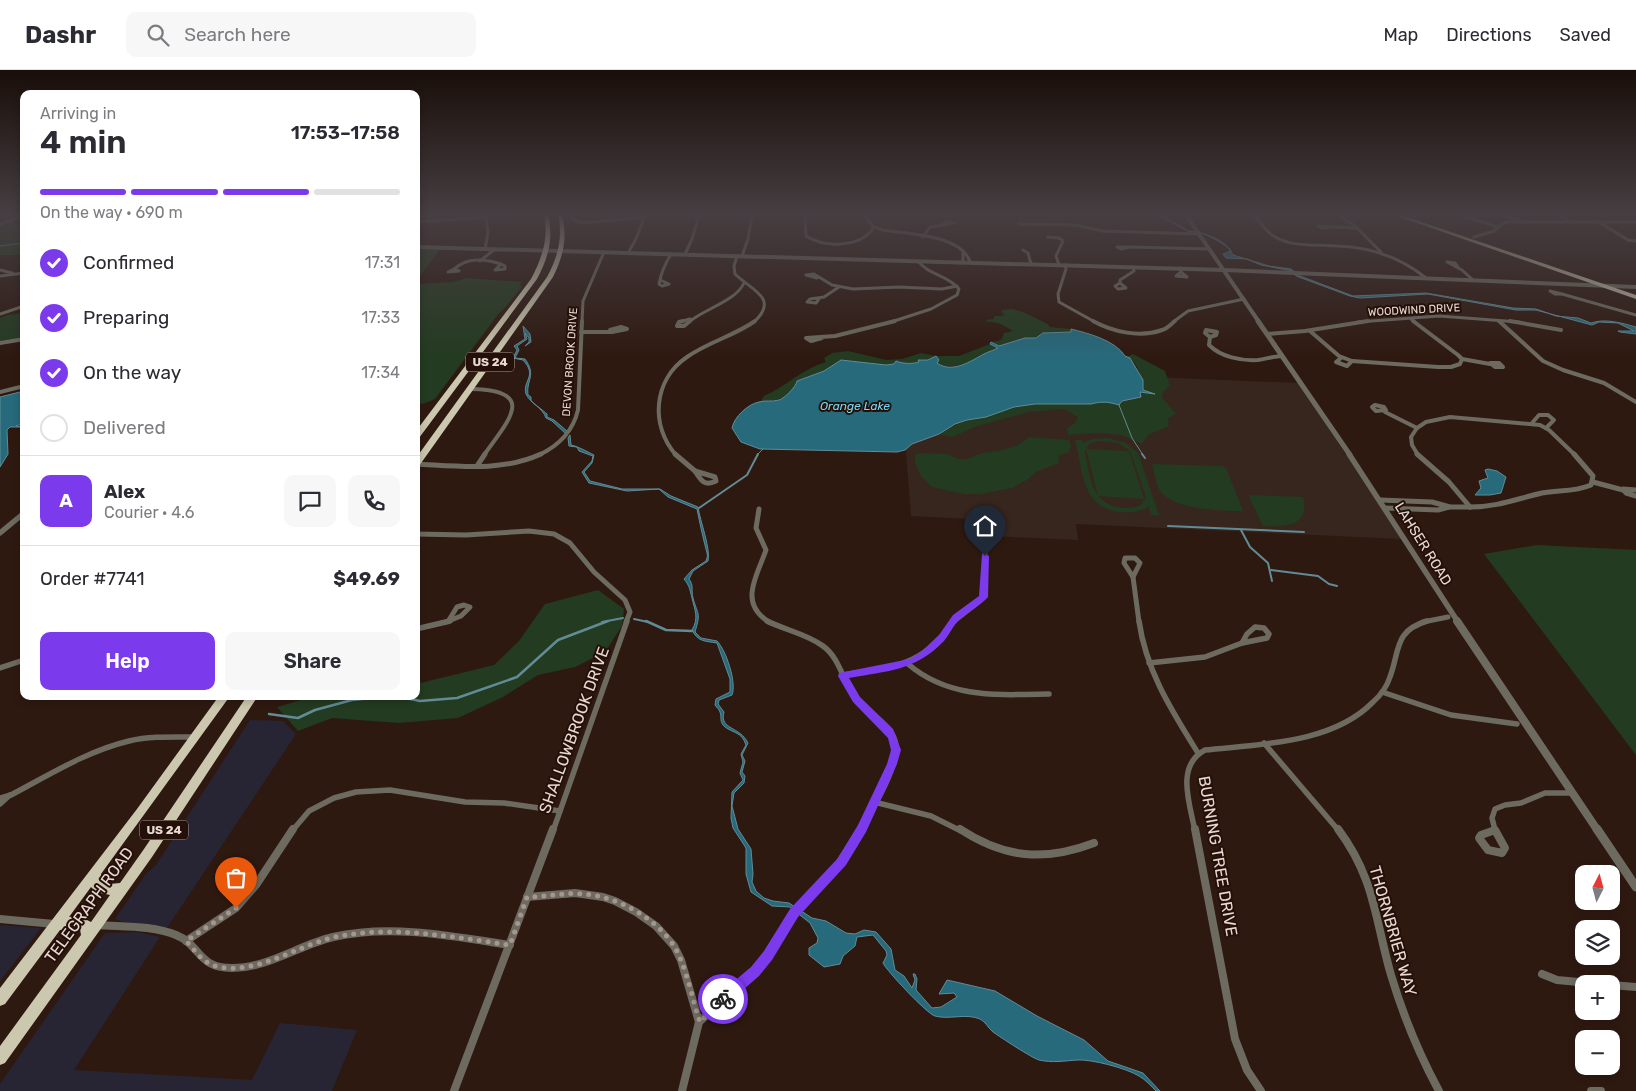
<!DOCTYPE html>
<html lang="en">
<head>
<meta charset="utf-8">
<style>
  body { margin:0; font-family:Rubik,sans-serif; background:#f7f7f7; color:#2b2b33; height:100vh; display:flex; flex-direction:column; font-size:19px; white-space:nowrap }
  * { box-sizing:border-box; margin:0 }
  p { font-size:16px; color:#7c7c81 }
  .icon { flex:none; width:28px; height:28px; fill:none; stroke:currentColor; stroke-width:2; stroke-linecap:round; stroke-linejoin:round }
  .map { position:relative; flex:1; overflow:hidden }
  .side { position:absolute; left:20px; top:20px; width:400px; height:610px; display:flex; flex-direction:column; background:#fff; border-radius:10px; box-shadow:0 2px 8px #0003 }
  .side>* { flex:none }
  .needle { width:32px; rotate:6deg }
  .fabs { position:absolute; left:1575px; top:795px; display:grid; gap:10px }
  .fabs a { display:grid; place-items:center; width:45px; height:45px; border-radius:10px; background:#fff; box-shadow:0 2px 8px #0003; font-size:25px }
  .pin { position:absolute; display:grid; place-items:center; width:42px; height:42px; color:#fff; margin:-51px -21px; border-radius:50% 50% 50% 0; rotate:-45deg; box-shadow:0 0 5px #0007 }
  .pin .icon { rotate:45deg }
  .courier { position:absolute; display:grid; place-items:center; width:50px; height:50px; margin:-25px; border:4px solid #7c3aed; border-radius:50%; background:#fff; color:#222; box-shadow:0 1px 6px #0007 }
  .headline em { font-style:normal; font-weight:600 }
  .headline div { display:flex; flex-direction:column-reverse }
  .headline { display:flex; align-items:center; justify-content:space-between; height:85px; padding:0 20px }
  h1 { font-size:32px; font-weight:600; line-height:38px }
  .bar { display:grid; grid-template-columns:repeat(4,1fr); gap:8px 5px; align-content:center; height:60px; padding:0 20px }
  .bar i { height:6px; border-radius:4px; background:#e1e1e2 }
  .bar .current { background:#7c3aed }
  .bar p { grid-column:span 4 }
  .line { display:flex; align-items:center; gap:12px; padding:0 20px; border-top:1px solid #e1e1e2 }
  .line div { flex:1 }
  .round { display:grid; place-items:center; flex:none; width:52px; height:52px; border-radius:10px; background:#f7f7f7 }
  ol { padding:0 20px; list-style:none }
  li { display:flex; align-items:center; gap:15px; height:55px }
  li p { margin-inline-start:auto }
  li .icon { padding:5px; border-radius:50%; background:#7c3aed; color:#fff; stroke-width:4 }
  li:last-child { color:#7c7c81 }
  li i { width:28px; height:28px; border:2px solid #e1e1e2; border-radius:50% }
  .primary-button { display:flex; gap:10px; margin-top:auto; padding:10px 20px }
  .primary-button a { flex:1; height:58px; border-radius:10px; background:#7c3aed; color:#fff; font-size:20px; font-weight:600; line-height:58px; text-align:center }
  .primary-button a+a { background:#f7f7f7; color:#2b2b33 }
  header { display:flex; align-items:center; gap:30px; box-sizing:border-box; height:70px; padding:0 25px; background:#fff; border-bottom:1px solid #e1e1e2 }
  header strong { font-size:24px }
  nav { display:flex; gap:28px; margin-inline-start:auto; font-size:18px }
  .search { width:350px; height:45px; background:#f7f7f7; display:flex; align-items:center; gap:12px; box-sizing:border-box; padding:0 18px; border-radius:10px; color:#7c7c81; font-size:19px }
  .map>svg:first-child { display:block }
</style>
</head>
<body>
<header>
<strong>Dashr</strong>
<div class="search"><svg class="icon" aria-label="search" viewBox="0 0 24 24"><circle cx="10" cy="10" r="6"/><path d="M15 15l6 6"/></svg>Search here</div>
<nav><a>Map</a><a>Directions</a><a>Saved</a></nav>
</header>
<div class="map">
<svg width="1636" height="1021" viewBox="0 0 1636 1021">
  <rect width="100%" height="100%" fill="#2e1910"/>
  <g fill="#272434">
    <path d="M250,650l33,1 13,13 -129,194 -43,-6 -9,-3 31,-45 10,-9z"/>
    <path d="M0,855l41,3 -41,53z"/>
    <path d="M137,862l23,5 -86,133 178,10 28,-57 77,7 -25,61h-332v-7l105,-151z"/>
  </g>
  <path fill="#37261d" d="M1030,302l269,11 103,156 -326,-15 2,16 -87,-4 -1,-16 -79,-4 -11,-143z"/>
  <g fill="#233b20" fill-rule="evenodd">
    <path d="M24,145v40h-24v-29z"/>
    <path d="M416,179l23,1 -23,32z"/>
    <path d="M466,208l56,4 -3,3 3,2 -20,24 -3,2 -64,86 -12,5 -7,-2v-118l37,-2z"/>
    <path d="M1012,239c14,3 23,9 36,15l2,3 21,2 1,3 -29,1 -7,5h-11l-27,8 -6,-4 9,-2 3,-7 9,-2c-9,-5 -15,-10 -26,-9l-1,-2 8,-1v-3h9l1,-2 -3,-2 1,-2z"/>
    <path d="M24,243v24l-24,4v-23l7,-3z"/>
    <path d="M990,274l8,4c-15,8 -45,26 -62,15l1,-7h22z"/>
    <path d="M848,281l38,9 16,-1 19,-6 14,3 -7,4 -7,-1 -4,4h-15l-6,-2 -2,3 -8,1 -46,-5 -16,11 -27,10c-3,16 -22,21 -36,20l3,-5c21,-9 38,-27 62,-34l-2,-4 8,-5z"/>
    <path d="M1133,284l32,17 5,14 -7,7 -1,5 14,17 -8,4 1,8 -21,9 -6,9 -20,-9 -25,-2 -29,2 -1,-7 8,-5 3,-6 -14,-8 -35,3 -55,15 -21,10 -11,-2 -1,-3 26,-12 19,-3 27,-10 21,-3h57c9,-2 18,-3 26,1l5,-4 18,-3v-6h8l-5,-2c0,-10 -6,-30 -16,-33z"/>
    <path d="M1029,367l40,3 2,6 -2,6 -11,4 1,7 -23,9 -9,8 -15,8 -31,6h-17l-32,-7 -11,-11 -6,-13v-8l5,-2 27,1 12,5h8l15,-6 17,-2 19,-6z"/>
    <path d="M1108,368l18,5 12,10 21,62h-8l-2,-9c-9,7 -20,7 -31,6 -37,-6 -35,-41 -43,-72h7l1,3 9,-4zM1098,371l20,2 12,8 16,46 -5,8c-8,3 -15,4 -23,2 -27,-4 -29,-34 -33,-56l4,-7z"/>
    <path d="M1086,379l43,2 15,48 -46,-3z"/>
    <path d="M1152,394l70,2 4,2 17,43c-22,0 -69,-1 -83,-20 -5,-8 -5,-18 -8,-27z"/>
    <path d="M1251,425l52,2c8,29 -18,30 -40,29l-14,-29z"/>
    <path d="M1537,475l99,5v205l-152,-201z"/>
    <path d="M598,520l26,19 -2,17 -17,26 -30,15 -37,8 -35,22 -45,21 -59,5 -67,-5 -34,13 -21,-24 38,-11h101v-12l78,-19 25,-24 26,-37z"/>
  </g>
  <g fill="#276a7c" stroke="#618b96">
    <path d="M1159,145c4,2 28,14 29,16 17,1 38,9 45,24l36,11 22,3 9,7 53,20 73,-3 87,15 23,1 20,7 22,2 13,5c14,-5 31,0 45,4v7l-16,-2 -2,-1h16l-16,-8 -19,-1 -7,3 -56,-15h-20l-88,-16 -68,4 -10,-2 -54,-20 -4,-5 -31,-6 -14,-6 -21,-1 -3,-4 8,-3c-2,-5 -23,-16 -30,-18 -4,-2 -11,0 -15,-3 -8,-4 -18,-9 -27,-15z"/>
    <path d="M523,256l7,8 1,8 -6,4 4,-4v-4l-4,-5 2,6 -10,7 2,4 -4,8 10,1c12,17 1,20 3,36l3,2v4l16,13v3l7,3 13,11 -2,2 -13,-12 -6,-3c-3,-10 -16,-15 -20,-24 -4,-13 12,-18 -3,-34l-10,-2 4,-8 -3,-4 11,-7z"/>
    <path d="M1071,259c16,4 44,11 54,27l5,2 13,22v10l12,4 -15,-2 1,5 -19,4 -3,4c-10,-3 -17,-4 -28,-1h-56l-21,3 -28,10 -19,3 -12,4 -16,10 -27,10 -7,6 -8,2 -137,-3 -19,-7 -9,-14c2,-11 16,-24 27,-26 6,-2 13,0 20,-2 6,-2 17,-13 18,-19l27,-10 17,-11 45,5 8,-1 2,-3c7,3 17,3 23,1l-1,-2h10l8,-4 3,4 -2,3c15,11 34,-2 47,-9 4,-2 10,-4 14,-6l-8,-4 1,-2 8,4 26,-8h11l7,-5 28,-1z"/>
    <path d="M24,321v32l-8,3 8,1h-14l-3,3 1,24 -8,13v-70z"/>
    <path d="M570,365l1,10c6,1 17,7 23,10l-2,8 -8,9 6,9 32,8h38l11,7 27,11c2,14 13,42 10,54l-15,10 -4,8c5,6 2,12 4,19 5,18 8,14 2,34l6,6 16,3c9,9 20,42 15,54l-13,5 -1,4 6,8c-5,18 16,14 24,31l-6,12 3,6 -3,11 3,4 -1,7 -10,10 -2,13 6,23 13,20 2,25 -1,8 4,9 8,7 9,3 16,2 23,15 14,3 20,12 9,1 9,-4 12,2 15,17 4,21 9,6 8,12 3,-8 -2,-6h2l2,5 -1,11 16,18 9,-1 16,-10 -3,-4 -15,1 8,-14 48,11 42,25 47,24 24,21 35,12 17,18h-4c-5,-5 -10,-11 -17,-15 -13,-8 -48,-17 -62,-16 -13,1 -25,3 -38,0 -7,-2 -39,-23 -46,-28 -5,-4 -7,-10 -13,-13 -14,-6 -31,1 -45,-3 -8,-2 -49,-46 -52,-53l4,-8 -1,-4 -13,-16 -16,2 -2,9 -12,10 -3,8 -16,3 -15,-12v-7l8,-5 1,-5 -8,-15 -20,-16 -18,-1 -21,-14 -5,-18v-26l-13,-20 -2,-10 1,-26 11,-12 -3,-7 3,-11 -2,-8 5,-9c-4,-13 -13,-12 -21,-18 -6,-5 -3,-10 -5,-15 -1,-3 -3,-4 -5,-7l1,-6 14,-7v-13l-13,-36c-12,-2 -19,-1 -25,-13 7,-12 3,-19 0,-32 -2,-7 -2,-12 -8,-19l8,-9 14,-9c1,-3 2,-5 1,-8 -4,-15 -7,-29 -10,-44l-29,-12 -9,-8 -32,2 -38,-8 -7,-11 10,-11 1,-5 -14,-5 -2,-4 -8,-1 -1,-8z"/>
    <path d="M1488,399l9,2 9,6 -5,16 -11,2h-15l6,-7 -2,-7 9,-3 -3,-8z"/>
  </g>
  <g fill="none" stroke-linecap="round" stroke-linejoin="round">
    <g stroke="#618b96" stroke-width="1">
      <path d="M0,176l24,-3"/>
      <path d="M1119,335l13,33 11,17"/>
      <path d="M757,385l6,-6"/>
    </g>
    <g stroke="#618b96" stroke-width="2">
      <path d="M1142,384l3,4"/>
      <path d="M699,438l48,-33 11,-21"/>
      <path d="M1168,456l136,6"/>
      <path d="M1241,460l9,17 18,16 4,18"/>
      <path d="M1271,500l47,6 11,8 8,2"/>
      <path d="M634,549l14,3"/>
      <path d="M602,552l21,-4"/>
    </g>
    <g stroke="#618b96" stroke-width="2.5">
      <path d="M646,551l20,9 26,1"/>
      <path d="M269,644l29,4 17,-8 37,-10 29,-3h20l19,4 37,-3 60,-21 41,-37 50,-19"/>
    </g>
    <g stroke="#6d6b60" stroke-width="3">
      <path d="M572,145l2,5 8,3 63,-6"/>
      <path d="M805,145l1,21c19,12 55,12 68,-9"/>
      <path d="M864,145l9,11 9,4c25,4 79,4 88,32"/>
      <path d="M1254,145c6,7 11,15 18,20 19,13 43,9 65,11 33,1 63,11 89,32"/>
      <path d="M1339,145l16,11 26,26"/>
      <path d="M1460,145l38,12"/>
      <path d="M1504,145l17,5"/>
      <path d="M1559,145l12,8"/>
      <path d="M416,152l70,-5"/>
      <path d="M1599,152l29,18 8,1"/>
      <path d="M1019,154l57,1 27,6 96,3"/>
      <path d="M0,155l22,-10"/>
      <path d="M1333,157l-10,1 -5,-2 38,2"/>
      <path d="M923,167l7,-10 25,-4 -7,-2 -6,3"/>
      <path d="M1048,167l11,1 4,3 -7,15 3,9"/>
      <path d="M1474,167l20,-6 8,-7 6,-2h128"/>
      <path d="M1117,177h13l-9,2z"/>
      <path d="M1130,177l80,2"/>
      <path d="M485,179l3,-16 -2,-18"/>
      <path d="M1023,180l5,3 3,11"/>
      <path d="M963,181v11"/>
      <path d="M628,183l8,-14 9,-24"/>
      <path d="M685,184l7,-15 7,-24"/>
      <path d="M737,186l-3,10 1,8c16,16 45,24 19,48"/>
      <path d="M742,186l6,-17 4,-24"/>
      <path d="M480,191l15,-12"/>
      <path d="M501,194l4,2v3l-10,1z"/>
      <path d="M1065,195l1,4 -8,25 1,8 36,20"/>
      <path d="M1458,197l-3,-4 -8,-1 15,8 11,10"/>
      <path d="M1180,198l1,4"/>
      <path d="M454,199c13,-12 32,-10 47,-5"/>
      <path d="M454,199l5,2 -11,1z"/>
      <path d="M0,200l12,3"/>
      <path d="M1181,202l6,5 -11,-1z"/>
      <path d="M0,206l24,-3"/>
      <path d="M817,208l-11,-3 8,-1 18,11 21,4 46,-2 43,2 15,-3"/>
      <path d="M660,210l9,4 -7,2 -3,-2c2,-11 6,-20 12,-30"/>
      <path d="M1120,213l6,5 -8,1 -3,-3z"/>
      <path d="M1120,213v-3l14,-9 -1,-4"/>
      <path d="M1550,221l12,3h-7z"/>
      <path d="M1562,224l74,21"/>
      <path d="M819,229l-3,4 -9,-1 3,-3 14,-2 15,-10"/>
      <path d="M0,244l24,-8"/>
      <path d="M1411,249l4,3"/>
      <path d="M582,252l1,-21 21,-49"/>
      <path d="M679,252l11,-3"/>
      <path d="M689,252c15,-13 47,-21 55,-39"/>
      <path d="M891,252l40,-13 26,-14 2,-6c-11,-14 -31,-14 -41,-28"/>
      <path d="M1173,252l15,-11 56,-12"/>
      <path d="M1358,252l81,-6 80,6"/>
    </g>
    <g stroke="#6d6b60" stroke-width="4">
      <path d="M683,251l-4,1 -2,4h7l6,-5"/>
      <path d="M1093,251c20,11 47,17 69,9 5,-1 9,-6 13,-9"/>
      <path d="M1499,251l44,40 20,9 41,13 32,19"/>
      <path d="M1510,251l51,9"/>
      <path d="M1206,260l11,2 -1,3 -6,2 -5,-4z"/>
      <path d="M1310,261l29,25 13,5 86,6h13l9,-3 2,-5 -4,-4 -45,-34"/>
      <path d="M581,262h31l15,-3 -6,-2 -11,3"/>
      <path d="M1267,264l38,-3 63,-10"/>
      <path d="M1210,267l-1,8c12,12 32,16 49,15 8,-1 16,-4 24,-4"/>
      <path d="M822,268l-11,3 -5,-3 29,-2 60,-15"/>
      <path d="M0,273l24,-4"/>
      <path d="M1341,288l-5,4 11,4 5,-5"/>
      <path d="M1462,289l28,5"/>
      <path d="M1490,293h9l4,4h-8z"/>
      <path d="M471,319c68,1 37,32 13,66"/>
      <path d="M0,322l24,-6"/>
      <path d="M1375,335l9,2 2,3 -10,1 -4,-4z"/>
      <path d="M1385,342l32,16"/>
      <path d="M1532,353l7,-8h9l6,5 -8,8"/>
      <path d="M539,385c19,-9 34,-24 39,-45l4,-89"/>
      <path d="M676,385c-26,-29 -23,-75 11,-98 21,-15 47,-21 68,-36"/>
      <path d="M1418,385l-6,-10 -1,-8 6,-9 9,-6 24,-5 90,8 9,5 26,25"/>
    </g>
    <g stroke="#6d6b60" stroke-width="5">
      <path d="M675,384l20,17"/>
      <path d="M1417,384l32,28 21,25"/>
      <path d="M416,394c42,2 86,8 125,-10"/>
      <path d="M477,396l8,-12"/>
      <path d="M695,401l20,6 1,4c-12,6 -15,-1 -21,-10z"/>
      <path d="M1593,412l30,8"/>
      <path d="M1636,420l-13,-1 3,4 10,3"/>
      <path d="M1380,430l52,2 18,5h20"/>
      <path d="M1470,437c27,0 46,-8 72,-14 17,-3 33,-1 49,-8l2,-9 -19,-22"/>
      <path d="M1385,438l53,2 11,-3"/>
      <path d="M759,439l-3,19 10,22c-9,26 -28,53 3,72"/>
      <path d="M416,464l50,1 63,-4 25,3 16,9 24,29 31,28 5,12 -4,10"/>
      <path d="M1125,488h10l5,5 -7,14 -9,-14z"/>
      <path d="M1133,507l6,45"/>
      <path d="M446,552l15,-6 9,-9 -6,-2 -7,2 -8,13"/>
      <path d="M953,552l28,-22 4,-9v-41"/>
      <path d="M1423,552l25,-5"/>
    </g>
    <g stroke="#6d6b60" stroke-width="5.5">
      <path d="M767,551c18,9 40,13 56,25 18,13 20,38 34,54 13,15 37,25 39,46 1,24 -24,64 -36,85"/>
      <path d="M1139,551c7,50 33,90 59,132"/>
      <path d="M1255,557l9,1 5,6 -2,4 -25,5 5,-9z"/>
      <path d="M416,559l34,-8"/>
      <path d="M1149,593l56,-6 37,-14"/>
      <path d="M908,594c41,35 90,31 141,30"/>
      <path d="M0,598l24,-8"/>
      <path d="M843,605c52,-9 79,-8 111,-54"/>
      <path d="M1382,622l69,23 66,9"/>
      <path d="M1264,673l75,88"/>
      <path d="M0,728l11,-3c38,-20 76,-44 118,-54 21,-5 43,-4 65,-4"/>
      <path d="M874,732l57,14 30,15"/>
      <path d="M0,734l10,-9"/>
      <path d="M1495,760l-3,-12 3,-9 10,-4 16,-2 24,-10h28"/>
      <path d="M292,761l17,-20 25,-13 22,-6 34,-2 75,12 39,1 56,8"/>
      <path d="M553,761l74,-210"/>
      <path d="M1195,761c-5,-27 -20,-65 10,-81 55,-6 127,-6 168,-48 8,-7 14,-16 17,-25 10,-27 4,-46 37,-56"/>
    </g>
    <g stroke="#6d6b60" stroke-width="8">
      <path d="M960,759c44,29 84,33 134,14"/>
      <path d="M1195,759l40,210 12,31 14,21"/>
      <path d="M1338,759c37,49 37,91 53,146 12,40 28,79 48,116"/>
      <path d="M1495,760l10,18 -3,5 -14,-3 -9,-12 2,-3z"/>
      <path d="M527,827l48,-4 28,4 12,4 21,11 20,14 18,20 7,14 18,62 -17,69"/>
      <path d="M0,849l54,5"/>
      <path d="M97,855c25,2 55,0 79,10 25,10 21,33 56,33 36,0 67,-23 101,-31 58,-13 119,-1 177,8"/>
      <path d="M186,871l50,-33 20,-23 37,-56"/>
      <path d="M1542,904l15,6 43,4"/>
      <path d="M1611,915l25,2"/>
      <path d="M699,952l57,-51 37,-57 42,-44 26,-41"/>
      <path d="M454,1021l99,-262"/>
      <path d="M1591,1021h10"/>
    </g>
    <g stroke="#6d6b60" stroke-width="4">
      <path d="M1186,145l73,107"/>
      <path d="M416,177l808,23 412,17"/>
    </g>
    <path stroke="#6d6b60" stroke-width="5" d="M1258,251l92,134"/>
    <g stroke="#6d6b60" stroke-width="5.5">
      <path d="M1349,384l109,168"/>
      <path d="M0,463l24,-20"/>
    </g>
    <path stroke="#6d6b60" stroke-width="8" d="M1457,551l141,210"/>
    <path stroke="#6d6b60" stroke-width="9" d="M1597,759l39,58"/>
    <path fill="#bcb9a2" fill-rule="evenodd" d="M1394,145h7l235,80v4z"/>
    <g fill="#ccc8af" fill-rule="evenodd">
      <path d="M544,145h4c6,24 0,43 -11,64l-118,159h-3v-7l115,-152c11,-21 18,-41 13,-64z"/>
      <path d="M558,145h4c6,22 1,42 -9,62l-134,189h-3v-8l131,-181c11,-20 16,-40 11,-62z"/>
      <path d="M219,626h11l-129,178 2,9 7,1 10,-1 24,-34 103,-153h11l-106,161 -147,206 -5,2v-19l81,-111 -1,-6 -20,1 -55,74 -5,2v-18l137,-179zM91,817l5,5 14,3 -19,27 -12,-6 -10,1z"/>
    </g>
  </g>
  <linearGradient id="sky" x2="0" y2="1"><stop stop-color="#190e09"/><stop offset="0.5" stop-color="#463e42"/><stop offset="1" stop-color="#463e42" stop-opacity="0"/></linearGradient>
  <rect width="1636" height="288" fill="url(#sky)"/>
  <path fill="#7c3aed" d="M982,484l7,2 -1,41c-8,9 -19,14 -28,22 -7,6 -10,15 -16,22 -29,30 -57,30 -95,37l11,19 33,32 8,21 -4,14 -31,68 -20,33 -48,52 -26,43 -13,16 -31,27 -5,2 -4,-2 -2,-4 2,-5 32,-27 13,-16 26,-42 48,-51 20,-33 29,-61 4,-14 -3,-12 -35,-36 -15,-26 1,-3 71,-14 11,-7 18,-17 14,-20 26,-19z"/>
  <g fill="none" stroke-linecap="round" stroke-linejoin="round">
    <path stroke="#a7968f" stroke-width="5" stroke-dasharray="0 9" d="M236,838l-50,33c14,14 16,24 39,27 39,3 74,-23 110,-31 58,-12 117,0 175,8l17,-48c19,0 38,-5 57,-3 34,3 71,23 90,52 11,17 19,55 26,76l23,-23"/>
  </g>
  <g text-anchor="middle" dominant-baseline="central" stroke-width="4" stroke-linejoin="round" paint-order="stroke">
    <g font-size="11" fill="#e8d9d3" stroke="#241008">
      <text transform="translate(1414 240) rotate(-3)">WOODWIND DRIVE</text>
      <text transform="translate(570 292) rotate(-86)">DEVON BROOK DRIVE</text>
    </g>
    <g fill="#241008" stroke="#ad9d96" stroke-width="1">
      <rect x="466" y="282.5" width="48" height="19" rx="4"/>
      <rect x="140" y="750.5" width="48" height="19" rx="4"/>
    </g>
    <g font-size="12" font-weight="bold" fill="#e8d9d3">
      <text x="490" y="292">US 24</text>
      <text x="164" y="760">US 24</text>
    </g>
    <g font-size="12" font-style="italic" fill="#76dbf8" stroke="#241008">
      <text x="855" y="336">Orange Lake</text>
    </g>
    <g font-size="14" fill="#e8d9d3" stroke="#241008">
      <text transform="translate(1423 474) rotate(58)">LAHSER ROAD</text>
    </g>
    <g font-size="16" fill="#e8d9d3" stroke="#241008">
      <text transform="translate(574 660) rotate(-70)">SHALLOWBROOK DRIVE</text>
      <text transform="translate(1218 786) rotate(80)">BURNING TREE DRIVE</text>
      <text transform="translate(89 835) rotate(-54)">TELEGRAPH ROAD</text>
      <text transform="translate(1393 861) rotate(74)">THORNBRIER WAY</text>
    </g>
  </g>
</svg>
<div class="fabs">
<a><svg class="needle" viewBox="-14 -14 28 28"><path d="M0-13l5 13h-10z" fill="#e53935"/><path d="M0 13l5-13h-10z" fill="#7c7c81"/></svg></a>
<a><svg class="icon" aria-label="layers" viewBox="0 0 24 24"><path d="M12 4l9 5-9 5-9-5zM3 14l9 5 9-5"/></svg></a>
<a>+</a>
<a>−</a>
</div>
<div class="pin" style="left:236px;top:838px;background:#ea580c"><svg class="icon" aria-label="bag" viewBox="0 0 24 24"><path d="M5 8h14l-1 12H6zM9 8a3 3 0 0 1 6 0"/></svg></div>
<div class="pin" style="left:985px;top:486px;background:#1f2937"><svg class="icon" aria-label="home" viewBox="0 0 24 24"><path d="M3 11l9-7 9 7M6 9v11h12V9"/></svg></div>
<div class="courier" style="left:723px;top:929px"><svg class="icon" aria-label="bike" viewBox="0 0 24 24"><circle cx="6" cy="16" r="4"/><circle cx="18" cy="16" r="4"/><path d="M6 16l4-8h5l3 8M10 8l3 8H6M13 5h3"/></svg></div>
<section class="side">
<div class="headline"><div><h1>4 min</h1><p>Arriving in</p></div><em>17:53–17:58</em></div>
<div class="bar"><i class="current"></i><i class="current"></i><i class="current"></i><i></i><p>On the way · 690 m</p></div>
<ol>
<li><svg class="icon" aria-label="check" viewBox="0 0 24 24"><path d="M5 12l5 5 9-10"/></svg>Confirmed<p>17:31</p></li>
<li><svg class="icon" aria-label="check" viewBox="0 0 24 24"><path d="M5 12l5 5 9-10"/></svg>Preparing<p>17:33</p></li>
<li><svg class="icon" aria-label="check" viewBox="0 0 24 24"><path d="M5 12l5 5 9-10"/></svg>On the way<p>17:34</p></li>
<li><i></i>Delivered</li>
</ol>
<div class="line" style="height:90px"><b class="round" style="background:#7c3aed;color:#fff">A</b><div><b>Alex</b><p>Courier · 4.6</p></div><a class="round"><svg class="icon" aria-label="chat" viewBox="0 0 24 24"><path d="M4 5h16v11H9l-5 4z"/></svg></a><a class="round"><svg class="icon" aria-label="phone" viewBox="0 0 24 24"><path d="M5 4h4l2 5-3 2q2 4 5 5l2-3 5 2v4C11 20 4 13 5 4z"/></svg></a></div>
<div class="line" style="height:65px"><div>Order #7741</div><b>$49.69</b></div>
<div class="primary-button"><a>Help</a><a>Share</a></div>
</section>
</div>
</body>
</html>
